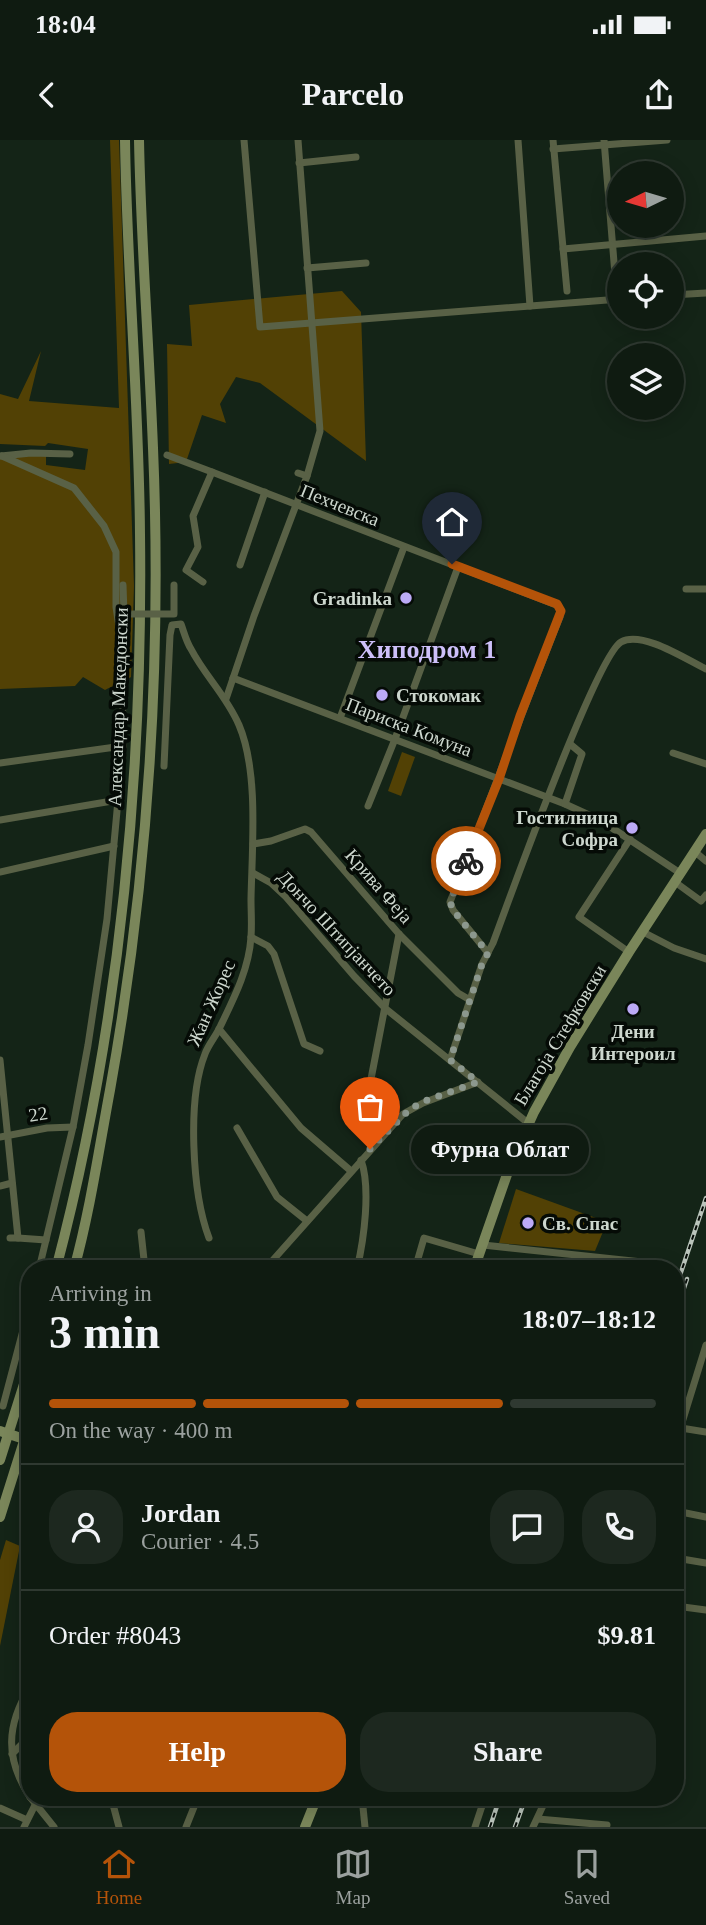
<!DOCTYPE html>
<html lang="en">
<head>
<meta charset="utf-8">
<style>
  body { margin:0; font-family:Georgia,serif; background:#1d281f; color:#f1f3f6; height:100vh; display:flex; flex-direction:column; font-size:26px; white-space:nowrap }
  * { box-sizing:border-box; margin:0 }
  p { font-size:23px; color:#9ba19f }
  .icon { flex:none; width:38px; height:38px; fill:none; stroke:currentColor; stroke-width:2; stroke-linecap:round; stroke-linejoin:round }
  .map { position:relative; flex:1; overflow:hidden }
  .details { position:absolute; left:21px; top:1120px; width:663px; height:546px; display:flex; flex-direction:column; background:#0f1b11; border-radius:28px; box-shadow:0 4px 18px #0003,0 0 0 2px #2f3931 }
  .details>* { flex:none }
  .needle { width:46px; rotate:265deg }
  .controls { position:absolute; left:607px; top:21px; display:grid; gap:14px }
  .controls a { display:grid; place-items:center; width:77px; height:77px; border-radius:50%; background:#0f1b11; box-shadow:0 4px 18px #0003,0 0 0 2px #2f3931; font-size:35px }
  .pin { position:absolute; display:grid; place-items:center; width:60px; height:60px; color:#fff; margin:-72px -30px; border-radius:50% 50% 50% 0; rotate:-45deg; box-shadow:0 0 7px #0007 }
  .pin .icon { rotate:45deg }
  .courier { position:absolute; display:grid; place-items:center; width:70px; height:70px; margin:-35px; border:5px solid #b45309; border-radius:50%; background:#fff; color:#222; box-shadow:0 2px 9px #0007 }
  .bubble { position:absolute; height:49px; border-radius:24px; background:#0f1b11; box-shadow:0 4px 18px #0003,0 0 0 2px #2f3931; font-size:23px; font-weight:700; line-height:49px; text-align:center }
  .summary em { font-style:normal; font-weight:700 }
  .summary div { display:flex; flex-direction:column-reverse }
  .summary { display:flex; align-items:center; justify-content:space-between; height:119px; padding:0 28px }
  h1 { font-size:46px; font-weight:700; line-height:52px }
  .bar { display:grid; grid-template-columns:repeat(4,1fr); gap:10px 7px; align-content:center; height:84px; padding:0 28px }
  .bar i { height:9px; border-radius:5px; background:#2f3931 }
  .bar .current { background:#b45309 }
  .bar p { grid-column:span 4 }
  .line { display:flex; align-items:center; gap:18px; padding:0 28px; border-top:2px solid #2f3931 }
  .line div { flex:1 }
  .round { display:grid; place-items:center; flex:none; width:74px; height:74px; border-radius:28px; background:#1d281f }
  .button { display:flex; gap:14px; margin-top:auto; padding:14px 28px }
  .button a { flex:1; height:80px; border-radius:28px; background:#b45309; color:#fff; font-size:28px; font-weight:700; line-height:80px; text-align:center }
  .button a+a { background:#1d281f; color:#f1f3f6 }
  .status { display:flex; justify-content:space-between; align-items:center; height:49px; padding:0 35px; background:#0f1b11; direction:ltr }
  .status svg { height:19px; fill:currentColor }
  header { display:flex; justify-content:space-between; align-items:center; height:91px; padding:0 28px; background:#0f1b11; font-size:32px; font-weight:700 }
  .menu { display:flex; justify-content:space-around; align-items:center; height:98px; border-top:2px solid #2f3931; background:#0f1b11; font-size:19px; color:#9ba19f }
  .menu a { display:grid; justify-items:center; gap:4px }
  .menu .current { color:#b45309 }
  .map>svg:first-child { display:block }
</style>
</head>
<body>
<div class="status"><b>18:04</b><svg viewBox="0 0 49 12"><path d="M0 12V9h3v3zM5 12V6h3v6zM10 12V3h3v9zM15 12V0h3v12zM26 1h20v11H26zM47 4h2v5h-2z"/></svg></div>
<header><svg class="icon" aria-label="back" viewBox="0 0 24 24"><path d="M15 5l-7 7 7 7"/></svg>Parcelo<svg class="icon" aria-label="share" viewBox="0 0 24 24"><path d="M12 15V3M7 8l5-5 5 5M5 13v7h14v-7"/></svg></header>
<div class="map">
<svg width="706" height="1687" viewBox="0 0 706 1687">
  <rect width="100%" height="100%" fill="#142417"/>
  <g fill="#524105">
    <path d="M110,0h9l15,446 -3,91c-8,6 -17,8 -26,13l-22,-13 -8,9 -75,3v-230l46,-5v11l39,5 3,-21 -40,-6 -3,3 -45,-2v-50l18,5 23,-48 -12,50 90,7z"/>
    <path d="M342,151l19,21 5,149 -106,-78 -24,-6 -16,27 6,19 -24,-8 -16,47 -17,2 -2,-120 25,2 -3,-41z"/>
    <path d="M402,612l13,5 -14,39 -13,-5z"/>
    <path d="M516,1049l91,33 -12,29 -96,-8z"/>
    <path d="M6,1400l14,6 -20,100v-86z"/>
  </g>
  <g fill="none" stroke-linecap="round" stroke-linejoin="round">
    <g stroke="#596146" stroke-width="7">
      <path d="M244,0l16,187 360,-28"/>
      <path d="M298,0l22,291 -13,45"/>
      <path d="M518,0l12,166"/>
      <path d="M553,0l14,151"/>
      <path d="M604,0l13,159"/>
      <path d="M553,9l114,-9"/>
      <path d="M299,23l57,-6"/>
      <path d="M563,109l143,-13"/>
      <path d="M307,128l59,-5"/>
      <path d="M672,155l34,-2"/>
      <path d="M167,315l45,17"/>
      <path d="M1,316l30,-3 39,1"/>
      <path d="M2,316l72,32 30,38 12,26v55l6,40 1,99 -16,173 -19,126 -15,82 -34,142"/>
      <path d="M240,425l25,-73"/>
      <path d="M203,442l-17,-12 12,-23 -5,-31 19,-44 347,134 1,11c-38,94 -72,190 -110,285l3,8 35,43"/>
      <path d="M686,449h20"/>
      <path d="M233,538l332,126 35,16 80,53"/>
      <path d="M226,559l28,-83 53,-140 -9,-3"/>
      <path d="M340,578l64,-171"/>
      <path d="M673,613l33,11"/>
      <path d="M0,623l123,-17"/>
      <path d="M164,626l6,-131 2,-10 9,-1c3,8 5,17 10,25 14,27 35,46 48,76 20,47 13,123 12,174 0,13 1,25 0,38 -2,32 -17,61 -31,90 -4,9 -12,18 -15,27 -18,45 -13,139 4,184"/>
      <path d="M565,664l17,-50 -12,-10"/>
      <path d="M368,666l27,-67 63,-172"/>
      <path d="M0,680l118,-20"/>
      <path d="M253,704l18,-3 34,-12 6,3 88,102 59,59 12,7"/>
      <path d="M694,711l12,10"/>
      <path d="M0,732l114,-26"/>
      <path d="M253,733l18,10 15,14 68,79 32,33 142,114"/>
      <path d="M675,742l26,19 5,-6"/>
      <path d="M643,792l31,16 32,11"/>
      <path d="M251,797l17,9 6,8 30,90 16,7"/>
      <path d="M629,812l-50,-35 51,-78"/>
      <path d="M219,889l82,99 50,43"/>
      <path d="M0,920l18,178h-8"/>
      <path d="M450,920l32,-96 11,-21c16,-43 103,-286 128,-301 21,-12 66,18 85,27"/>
      <path d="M371,939l28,-145"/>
      <path d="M237,988l40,69 30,24"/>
      <path d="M0,997l47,-9 26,-1"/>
      <path d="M0,1046l12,-3"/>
      <path d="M141,1092l4,37"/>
      <path d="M18,1098l28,2"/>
      <path d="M483,1105l178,19"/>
      <path d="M265,1129l138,-155 20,-11 55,-21"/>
      <path d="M357,1129c7,-30 14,-81 4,-109"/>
      <path d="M415,1129l9,-31 55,16"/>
      <path d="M3,1266l27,-102"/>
      <path d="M681,1288l25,4"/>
      <path d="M676,1302l30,-97"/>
      <path d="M676,1371l30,6"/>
      <path d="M676,1418l30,5"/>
      <path d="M676,1466l30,4"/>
      <path d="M30,1547c-24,38 -25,72 0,110"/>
      <path d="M12,1614l18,-18"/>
      <path d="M30,1657l24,30"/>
      <path d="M111,1657l8,30"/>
      <path d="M362,1657l3,30"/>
      <path d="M0,1668l27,12"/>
      <path d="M538,1679l69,6"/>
      <path d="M24,1687l11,-22"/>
      <path d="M186,1687l12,-30"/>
      <path d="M475,1687l10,-30"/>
      <path d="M533,1687l14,-30"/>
    </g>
    <g stroke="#7a865a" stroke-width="10">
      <path d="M56,1129c63,-239 87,-489 84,-735 -1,-132 -13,-263 -15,-394"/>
      <path d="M74,1129c16,-58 25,-120 36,-179 38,-212 52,-427 43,-642 -4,-103 -12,-205 -14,-308"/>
      <path d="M474,1129l37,-106 23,-51 36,-65 59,-95 77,-118"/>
      <path d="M0,1320l30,-95"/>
      <path d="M0,1377l30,-95"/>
      <path d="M305,1687l12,-30"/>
    </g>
    <defs>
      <g id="rail">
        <path d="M676,1147l30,-89"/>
        <path d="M676,1172l11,-33"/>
        <path d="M490,1687l10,-30"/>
        <path d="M515,1687l11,-30"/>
      </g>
    </defs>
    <use href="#rail" stroke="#bac4bb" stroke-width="4.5"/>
    <use href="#rail" stroke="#050b06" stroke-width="2" stroke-dasharray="5" stroke-linecap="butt"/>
    <path stroke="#596146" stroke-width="7" d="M123,445l1,29h50v-29"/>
    <path stroke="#7a865a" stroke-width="10" d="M0,1291l30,10"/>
  </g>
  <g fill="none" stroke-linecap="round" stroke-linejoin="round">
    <path stroke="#8c988e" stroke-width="7" stroke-dasharray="0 12.6" d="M370,1009l39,-39 13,-8 56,-20 -28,-22 32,-96 6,-11 -35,-43 -3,-8 16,-41"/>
    <path stroke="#b45309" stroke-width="9" d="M452,424l105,40 4,7 -41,105 -21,63 -33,82"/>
  </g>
  <g fill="#bcaaf6" stroke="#050b06" stroke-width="2.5">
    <circle cx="406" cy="458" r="7"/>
    <circle cx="382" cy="555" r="7"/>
    <circle cx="632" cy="688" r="7"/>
    <circle cx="633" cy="869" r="7"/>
    <circle cx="528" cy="1083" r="7"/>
  </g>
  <g text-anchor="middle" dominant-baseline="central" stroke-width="7" stroke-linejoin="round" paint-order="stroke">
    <g font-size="19" fill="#cdd7ce" stroke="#050b06">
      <text transform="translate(340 365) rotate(22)">Пехчевска</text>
      <text transform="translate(118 567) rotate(-88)">Александар Македонски</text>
      <text transform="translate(409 587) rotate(21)">Париска Комуна</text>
      <text transform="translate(379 746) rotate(49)">Крива Феја</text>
      <text transform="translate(337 793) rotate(47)">Дончо Штипјанчето</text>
      <text transform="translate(211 863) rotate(-66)">Жан Жорес</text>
      <text transform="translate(560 895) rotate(-59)">Благоја Стефковски</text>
      <text transform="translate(38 974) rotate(-10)">22</text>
    </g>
    <g font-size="19" font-weight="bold" fill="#cdd7ce" stroke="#050b06" text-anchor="end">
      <text x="392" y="458">Gradinka</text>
      <text x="396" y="555" text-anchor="start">Стокомак</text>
      <text x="618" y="677">Гостилница<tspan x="618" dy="22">Софра</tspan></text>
      <text x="633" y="891" text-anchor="middle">Дени<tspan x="633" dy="22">Интероил</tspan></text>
      <text x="542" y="1083" text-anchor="start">Св. Спас</text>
    </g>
    <g font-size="26" font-weight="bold" fill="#cdc0f9" stroke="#050b06">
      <text x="427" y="509">Хиподром 1</text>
    </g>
  </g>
</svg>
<div class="controls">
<a><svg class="needle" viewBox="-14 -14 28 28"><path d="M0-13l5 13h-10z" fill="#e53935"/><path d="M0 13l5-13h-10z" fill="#9ba19f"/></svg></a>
<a><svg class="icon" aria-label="locate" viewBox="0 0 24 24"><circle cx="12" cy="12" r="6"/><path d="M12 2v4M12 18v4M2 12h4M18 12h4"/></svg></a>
<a><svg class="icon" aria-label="layers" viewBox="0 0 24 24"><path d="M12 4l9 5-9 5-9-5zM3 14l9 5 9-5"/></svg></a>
</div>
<div class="pin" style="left:370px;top:1009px;background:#ea580c"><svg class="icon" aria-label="bag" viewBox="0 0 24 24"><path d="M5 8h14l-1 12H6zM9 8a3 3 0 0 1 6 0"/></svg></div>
<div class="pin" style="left:452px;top:424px;background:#1f2937"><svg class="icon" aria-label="home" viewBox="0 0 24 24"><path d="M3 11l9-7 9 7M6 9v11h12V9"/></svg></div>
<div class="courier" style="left:466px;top:721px"><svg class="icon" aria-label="bike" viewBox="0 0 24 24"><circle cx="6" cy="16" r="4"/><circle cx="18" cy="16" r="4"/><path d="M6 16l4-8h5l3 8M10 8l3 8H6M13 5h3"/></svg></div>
<div class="bubble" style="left:411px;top:985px;width:178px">Фурна Облат</div>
<section class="details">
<div class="summary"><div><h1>3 min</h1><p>Arriving in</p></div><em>18:07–18:12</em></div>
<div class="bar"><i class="current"></i><i class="current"></i><i class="current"></i><i></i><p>On the way · 400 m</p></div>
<div class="line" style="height:126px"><a class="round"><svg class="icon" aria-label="person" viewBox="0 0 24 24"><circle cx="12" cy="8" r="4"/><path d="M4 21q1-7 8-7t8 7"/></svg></a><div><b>Jordan</b><p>Courier · 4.5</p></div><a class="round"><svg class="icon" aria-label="chat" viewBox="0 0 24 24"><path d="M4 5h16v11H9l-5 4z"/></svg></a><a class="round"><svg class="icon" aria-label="phone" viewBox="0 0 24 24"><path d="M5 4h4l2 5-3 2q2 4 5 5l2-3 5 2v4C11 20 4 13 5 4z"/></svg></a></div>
<div class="line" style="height:91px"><div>Order #8043</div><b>$9.81</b></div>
<div class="button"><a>Help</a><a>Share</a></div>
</section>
</div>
<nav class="menu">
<a class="current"><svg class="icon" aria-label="home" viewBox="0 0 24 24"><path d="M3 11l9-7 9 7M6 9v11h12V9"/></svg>Home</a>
<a><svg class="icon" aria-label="map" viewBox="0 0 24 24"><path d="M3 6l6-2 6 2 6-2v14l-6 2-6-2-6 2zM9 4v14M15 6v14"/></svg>Map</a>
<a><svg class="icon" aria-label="saved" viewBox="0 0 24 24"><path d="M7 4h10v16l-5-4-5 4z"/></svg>Saved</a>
</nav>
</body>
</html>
